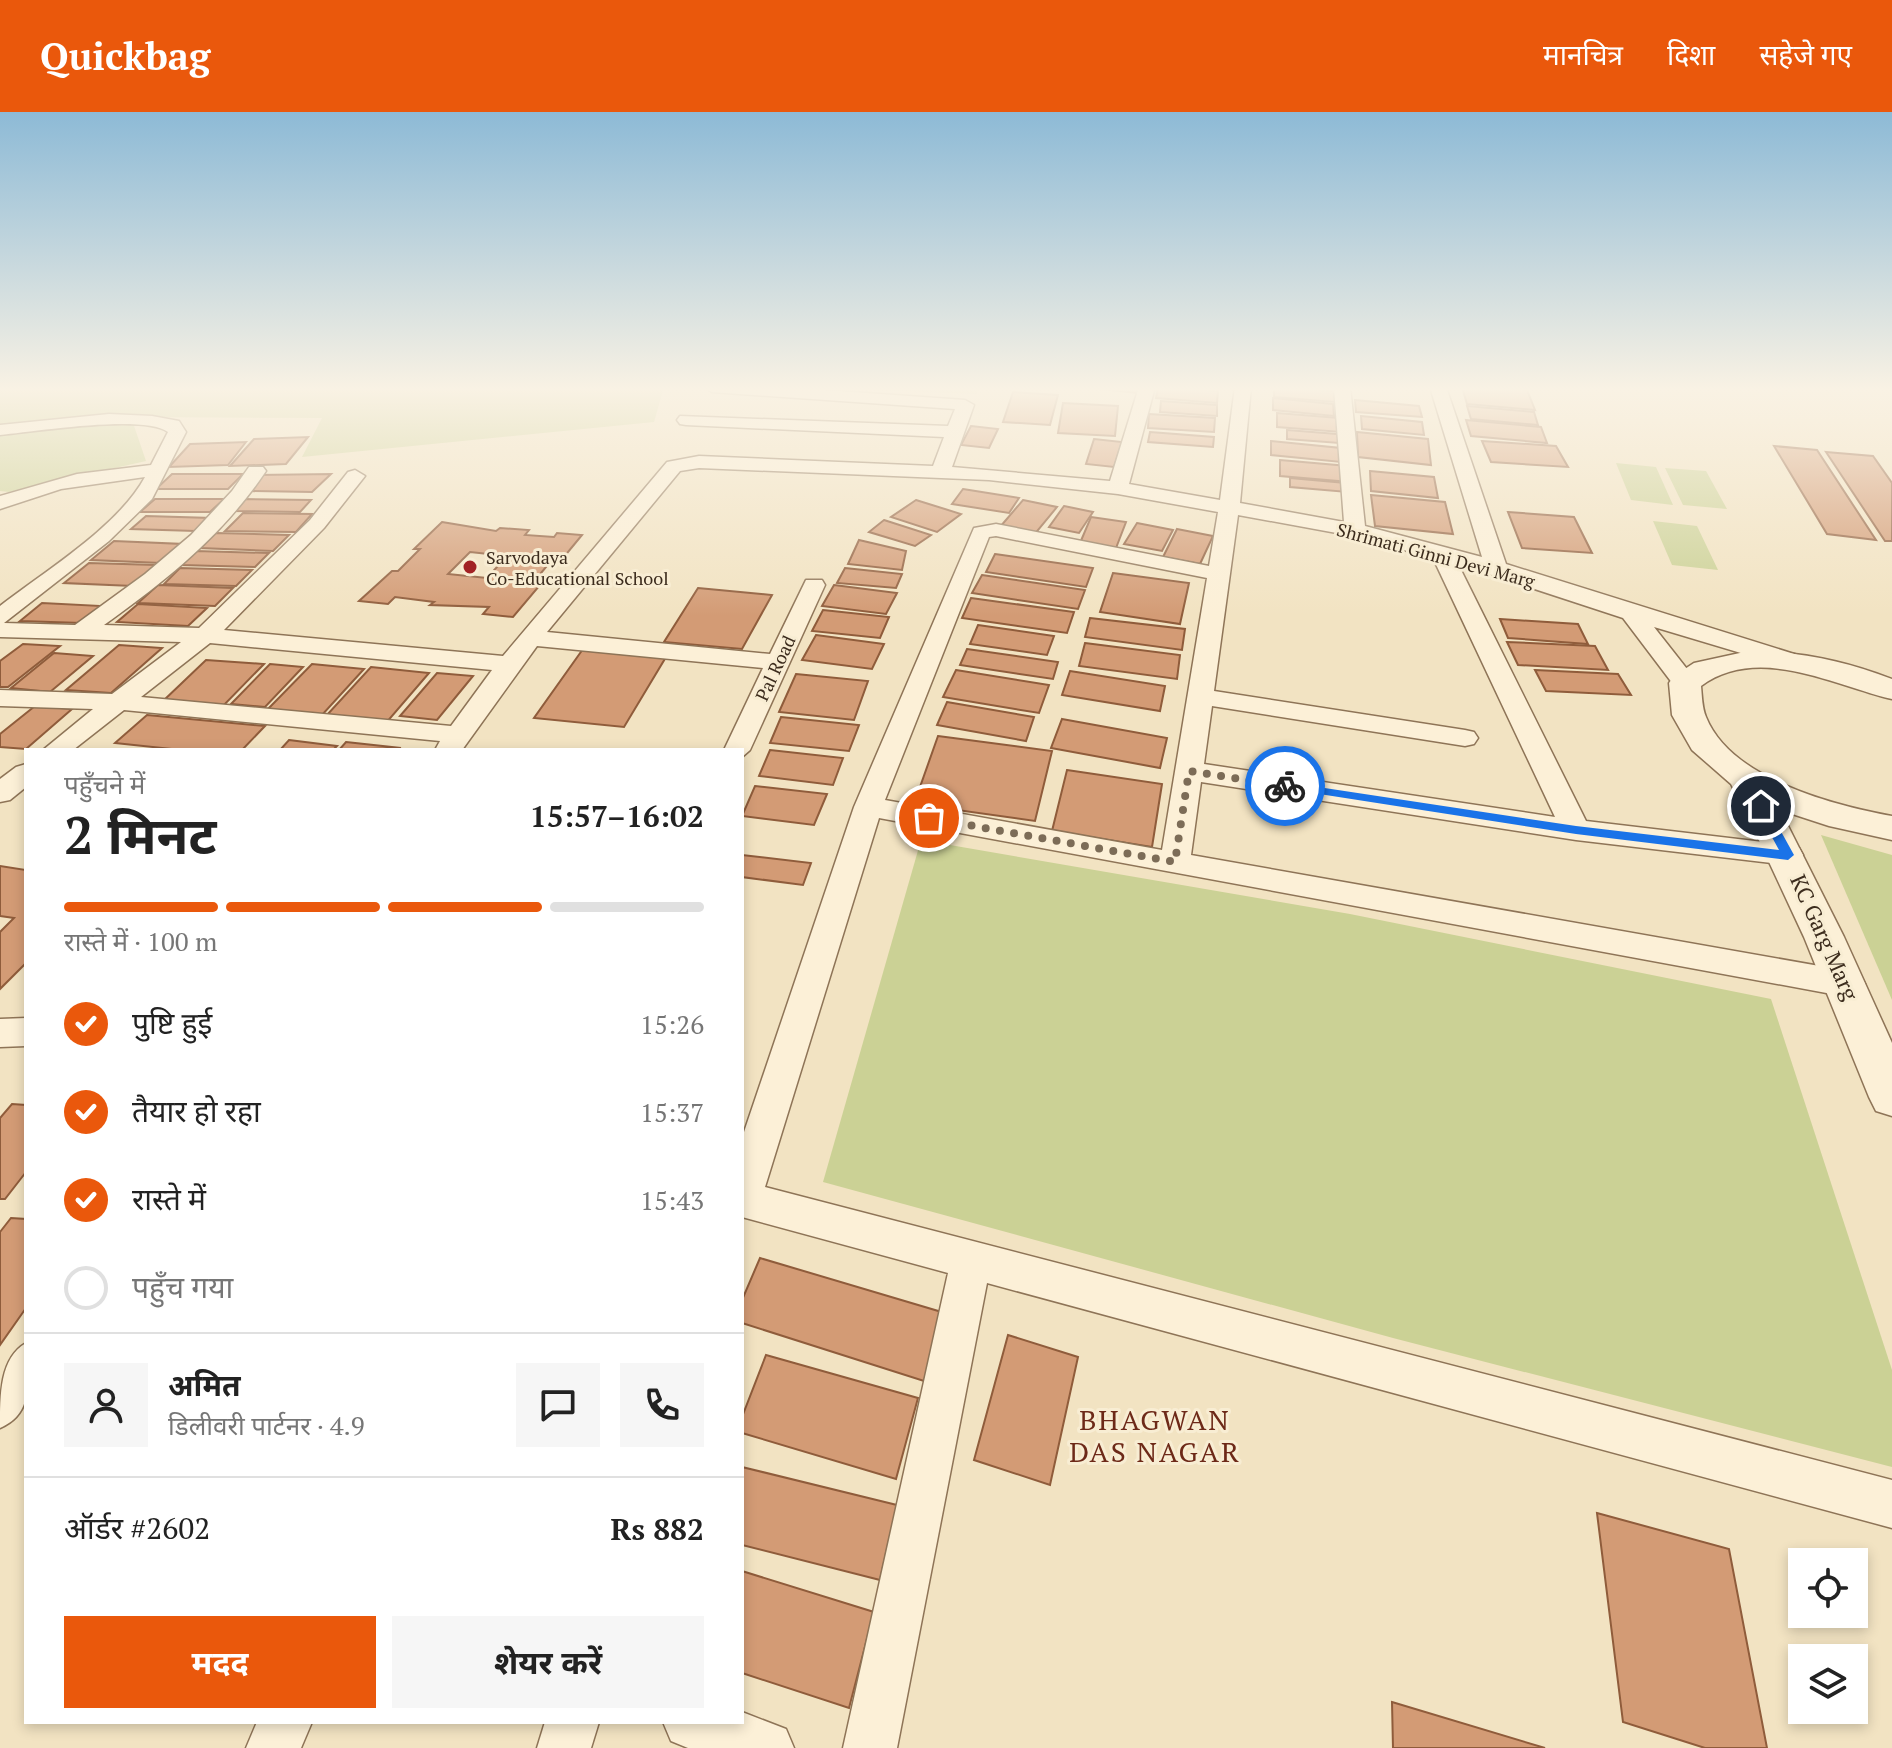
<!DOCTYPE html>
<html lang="hi">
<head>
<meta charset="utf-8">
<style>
  body { margin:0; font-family:"PT Serif","Noto Sans Devanagari",serif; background:#f6f6f6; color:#222; height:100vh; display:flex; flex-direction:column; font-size:30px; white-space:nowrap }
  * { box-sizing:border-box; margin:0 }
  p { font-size:26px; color:#767676 }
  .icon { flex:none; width:44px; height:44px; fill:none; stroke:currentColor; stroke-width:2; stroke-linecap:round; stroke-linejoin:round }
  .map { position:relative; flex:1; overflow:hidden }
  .side { position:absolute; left:24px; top:636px; width:720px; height:976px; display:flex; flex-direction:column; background:#fff; border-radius:0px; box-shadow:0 4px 12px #0003 }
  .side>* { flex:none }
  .buttons { position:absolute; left:1788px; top:1436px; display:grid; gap:16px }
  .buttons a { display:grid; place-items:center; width:80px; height:80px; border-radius:0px; background:#fff; box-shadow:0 4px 12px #0003; font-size:40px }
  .pin { position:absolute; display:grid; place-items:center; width:68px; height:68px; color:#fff; margin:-34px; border:4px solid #fff; border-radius:50%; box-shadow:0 2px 8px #0007 }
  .courier { position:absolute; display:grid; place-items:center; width:80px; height:80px; margin:-40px; border:6px solid #1a73e8; border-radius:50%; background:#fff; color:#222; box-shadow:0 2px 10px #0007 }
  .overview em { font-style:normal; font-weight:700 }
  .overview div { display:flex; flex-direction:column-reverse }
  .overview { display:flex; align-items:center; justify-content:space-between; height:136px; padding:0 40px }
  h1 { font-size:52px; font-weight:700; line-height:60px }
  .bar { display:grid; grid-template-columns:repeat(4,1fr); gap:12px 8px; align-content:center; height:96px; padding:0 40px }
  .bar i { height:10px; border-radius:6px; background:#e0e0e0 }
  .bar .active { background:#ea580c }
  .bar p { grid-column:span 4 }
  .line { display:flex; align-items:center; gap:20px; padding:0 40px; border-top:2px solid #e0e0e0 }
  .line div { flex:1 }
  .round { display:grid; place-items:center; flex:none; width:84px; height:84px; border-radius:0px; background:#f6f6f6 }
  ol { padding:0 40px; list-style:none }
  li { display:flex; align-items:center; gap:24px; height:88px }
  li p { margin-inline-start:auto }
  li .icon { padding:8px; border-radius:50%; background:#ea580c; color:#fff; stroke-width:4 }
  li:last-child { color:#767676 }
  li i { width:44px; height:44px; border:4px solid #e0e0e0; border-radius:50% }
  .button { display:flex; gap:16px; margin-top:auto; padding:16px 40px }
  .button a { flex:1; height:92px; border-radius:0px; background:#ea580c; color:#fff; font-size:32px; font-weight:700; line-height:92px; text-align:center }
  .button a+a { background:#f6f6f6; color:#222 }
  header { display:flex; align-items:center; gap:48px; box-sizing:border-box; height:112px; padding:0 40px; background:#ea580c; color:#fff }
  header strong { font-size:38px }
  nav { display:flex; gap:44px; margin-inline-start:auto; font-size:28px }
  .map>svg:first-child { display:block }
</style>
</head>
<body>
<header>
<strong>Quickbag</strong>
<nav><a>मानचित्र</a><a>दिशा</a><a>सहेजे गए</a></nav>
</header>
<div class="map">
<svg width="1892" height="1636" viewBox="0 0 1892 1636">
  <rect width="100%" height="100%" fill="#f2e3c2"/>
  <g fill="#cbd195">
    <path d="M0,275h664l-10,35 -352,35 20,-39 -191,-1 15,44 -137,31 -9,-1z"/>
    <path d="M789,275h189l-1,7z"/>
    <path d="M1616,351l40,4 17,38 -42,-5z"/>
    <path d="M1665,356l41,3 21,38 -44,-4z"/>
    <path d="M1653,409l44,5 21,44 -46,-5z"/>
    <path d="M1821,723l71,20v145z"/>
    <path d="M921,728l429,74 421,85 121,371v97l-499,-129 -570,-156z"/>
  </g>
  <g fill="#d39b75" stroke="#8f5c3b" stroke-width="2" fill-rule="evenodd">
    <path d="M1080,275h59l-1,6z"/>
    <path d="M1158,275l60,4 -1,12 -61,-5z"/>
    <path d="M1274,275l60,4 1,11 -61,-5z"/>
    <path d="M1462,275l65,3 8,20 -68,-6z"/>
    <path d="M1013,280l45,3 -8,30 -47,-3z"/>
    <path d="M1273,286l60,6 1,12 -61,-6z"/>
    <path d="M1355,288l64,6 3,11 -66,-5z"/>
    <path d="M1161,289l56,4v11l-57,-4z"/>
    <path d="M1063,291l55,3 -3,30 -57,-3z"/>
    <path d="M1467,294l67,6 4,13 -67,-6z"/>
    <path d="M1277,301l62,5 2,14 -64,-5z"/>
    <path d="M1149,302l66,4 -1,14 -66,-4z"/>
    <path d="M1361,304l61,6 2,13 -62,-6z"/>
    <path d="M1466,308l75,7 6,16 -76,-7z"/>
    <path d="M971,314l27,3 -9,19 -28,-3z"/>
    <path d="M1287,318l50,4 2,9 -52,-4z"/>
    <path d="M1150,320l64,5 -1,10 -65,-5z"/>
    <path d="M1357,320l71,7 3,26 -73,-8z"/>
    <path d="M308,325l-22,27 -56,2 24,-27z"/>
    <path d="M1094,327l28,3 -8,25 -28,-3z"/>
    <path d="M1271,329l70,7v14l-70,-7z"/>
    <path d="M1482,329l74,5 12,21 -77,-5z"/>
    <path d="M246,330l-18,23 -59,2 21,-23z"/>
    <path d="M1774,334l43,4 59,90 -49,-6z"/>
    <path d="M1826,340l47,4 19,27v58h-7z"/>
    <path d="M1280,348l68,6 2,16 -70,-6z"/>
    <path d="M1370,359l64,6 4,21 -67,-7z"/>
    <path d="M172,362h71l-15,15h-72z"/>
    <path d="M331,362l-19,18 -64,-1 8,-16z"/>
    <path d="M1290,366l56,5 1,9 -57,-5z"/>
    <path d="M963,377l56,9 -10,15 -57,-9z"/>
    <path d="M1371,383l74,7 8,32 -78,-8z"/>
    <path d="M155,387h69l-14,13h-70z"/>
    <path d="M244,387l67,1 -11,12 -69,-1z"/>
    <path d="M916,388l45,14 -24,18 -46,-15z"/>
    <path d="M1023,388l34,7 -23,28 -34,-8z"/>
    <path d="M1064,394l29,6 -14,21 -30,-6z"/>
    <path d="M1508,400l66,5 18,36 -70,-5z"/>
    <path d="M243,401l69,1 -16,18 -71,-1z"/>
    <path d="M146,404l65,2 -15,13 -65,-2z"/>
    <path d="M1091,405l35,5 -10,26 -36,-5z"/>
    <path d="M884,408l47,15 -16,11 -46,-14z"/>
    <path d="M442,410l54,9 4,-3 29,2 -4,5 29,2 3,-4 25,2 -23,28 -9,-1 -18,22 8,1 -27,32 -30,-3 6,-7 -59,-2 4,-3 -39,-5 -7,7 -29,-3 33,-30h6l22,-22h-6zM470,440l37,4 -20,22 -39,-4z"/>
    <path d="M1137,411l36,7 -11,21 -38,-7z"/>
    <path d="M1177,417l36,7 -13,28 -37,-7z"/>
    <path d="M216,421l73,2 -16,16 -73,-3z"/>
    <path d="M859,428l47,11 -4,19 -54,-6z"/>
    <path d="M114,429l69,3 -22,19 -70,-3z"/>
    <path d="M196,439l73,2 -14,14 -74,-2z"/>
    <path d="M995,442l98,14 -7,19 -100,-15z"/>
    <path d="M89,451l67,2 -23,21 -69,-3z"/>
    <path d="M180,456l72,2 -16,16 -72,-2z"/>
    <path d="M845,456l57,6 -6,14 -59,-5z"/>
    <path d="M1113,461l76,10 -9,41 -80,-12z"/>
    <path d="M982,463l103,15 -7,19 -106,-16z"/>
    <path d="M158,473l75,3 -18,18 -77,-3z"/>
    <path d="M834,473l63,8 -11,21 -64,-8z"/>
    <path d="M698,476l74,7 -30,54 -78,-7z"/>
    <path d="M971,486l103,14 -7,21 -105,-15z"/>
    <path d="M42,491l60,3 -20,17 -62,-2z"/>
    <path d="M138,492l69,4 -19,18 -71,-4z"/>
    <path d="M823,498l66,7 -9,21 -68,-7z"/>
    <path d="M1090,506l95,11 -3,21 -97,-13z"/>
    <path d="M1500,507l78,5 10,20 -80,-6z"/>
    <path d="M978,513l76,11 -7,19 -77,-11z"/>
    <path d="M816,523l68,9 -12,25 -70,-9z"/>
    <path d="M1507,530l88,4 13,24 -90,-5z"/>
    <path d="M1085,531l95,12 -3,24 -98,-13z"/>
    <path d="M23,532l37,2 -52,41h-8v-26z"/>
    <path d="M119,533l43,3 -51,45 -45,-3z"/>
    <path d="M583,537l83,8 -42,70 -90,-9z"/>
    <path d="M967,537l91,13 -5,17 -93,-14z"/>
    <path d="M54,541l39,3 -43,36 -39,-4z"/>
    <path d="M206,548l58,4 -42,43 -60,-5z"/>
    <path d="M270,552l33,3 -38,40 -34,-3z"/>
    <path d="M312,552l52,5 -42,46 -55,-5z"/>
    <path d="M371,555l58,6 -43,50 -60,-7z"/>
    <path d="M956,558l93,15 -10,28 -96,-16z"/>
    <path d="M1535,558l83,4 13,21 -85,-4z"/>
    <path d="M1070,559l95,15 -5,25 -98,-16z"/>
    <path d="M437,561l36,3 -36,44 -37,-4z"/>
    <path d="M796,562l72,7 -14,39 -75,-8z"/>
    <path d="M947,590l87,15 -8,24 -89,-16z"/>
    <path d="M35,594l37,3 -46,40 -26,-2v-13z"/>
    <path d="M147,603l118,11 -23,24h-61l-66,-7z"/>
    <path d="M781,605l78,8 -10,26 -79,-8z"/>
    <path d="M1062,607l105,19 -7,30 -109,-20z"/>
    <path d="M938,624l114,15 -17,70 -121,-17z"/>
    <path d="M289,628l48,6 -4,4h-53z"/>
    <path d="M346,630l55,6 -62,2z"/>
    <path d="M770,638l73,8 -10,27 -74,-9z"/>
    <path d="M1067,658l95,14 -10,63 -100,-16z"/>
    <path d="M755,674l72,8 -13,31 -72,-9z"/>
    <path d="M742,743l69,8 -8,22 -61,-8z"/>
    <path d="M0,754l26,4v93l-26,26v-57l14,-14 -14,-2z"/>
    <path d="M12,992l14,1v67l-21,27h-5v-81z"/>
    <path d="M11,1106l15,1v89l-26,37v-113z"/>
    <path d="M760,1146l185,55 -21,68 -182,-58v-23z"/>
    <path d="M1008,1223l70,22 -28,128 -76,-25z"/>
    <path d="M766,1243l152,43 -22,81 -154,-46v-16z"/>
    <path d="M742,1355l155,38 -17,75 -138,-35z"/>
    <path d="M1597,1401l132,36 38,199h-62l-82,-26z"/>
    <path d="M742,1459l132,41 -25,96 -107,-35z"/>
    <path d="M1392,1590l153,46h-152z"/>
  </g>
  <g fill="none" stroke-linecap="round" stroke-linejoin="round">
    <defs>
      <g id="minor">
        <path d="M704,275h78l183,13 9,5 -22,62 158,14 29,-94h16l-26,97 91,16 15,-113h16l-11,116 104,19 -10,-135h16l15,139 117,31 -52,-170h16l60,177 301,94 3,5 -3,5 -9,2 -144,-43 44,56 -4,5h-18l-53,-70 -165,-54 128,257 202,24 11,3 4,7 -4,7 -11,3 -212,-25 -375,-58 -10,73 657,116 12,4 5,9 -5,9 -12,4 -969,-179 -114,369 1127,293v48l-905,-245 -90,465h-54l105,-475 -206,-56v-79l112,-331 120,-279 22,-4 213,42 9,-54 -100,-18 -129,-14 -290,-12 -19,3 -133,161 223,22 36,-74h16l3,5 -75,165 -8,7v-7h-18l39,-82 -226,-22 -75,104h-27l5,-9 -316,-31 -51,40h-30l50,-41 -93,-3v-16l112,4 69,-52 -181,-5v-31c45,-35 118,-79 145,-129l-84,12 -61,20v-13l77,-22 74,-9 17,-33c-25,-18 -134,0 -168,3v-10l109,-11 43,2 27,5 7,11 -34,67 -43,42 -105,82 71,2 70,-51 46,-39 41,-44 17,-24h14l3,4c-43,64 -100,110 -162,154l95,3 111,-108 38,-48 7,-2 10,6 -41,52 -100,102 279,26 164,-194 32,-6 234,10 11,-29 -258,-12 -6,-1 -3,-4 3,-4 268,10 7,-17 -243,-17zM1238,403l115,21 80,22 122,259 -351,-53 8,-58 253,40 9,-2 4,-6 -4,-6 -9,-2 -251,-39zM996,424l211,42 -45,272 -277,-50 104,-263zM210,531l282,27 -41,56 -310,-29z"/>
        <path d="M26,652v23l-16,13 -10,2v-23l16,-12z"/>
        <path d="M26,906v28l-26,1v-28z"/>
        <path d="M26,1231c0,34 11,69 -26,85 0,-34 0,-70 26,-85z"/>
        <path d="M742,1600l44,17 8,19h-106l-17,-7 -8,-19h79z"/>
        <path d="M257,1610h55l-11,26h-55z"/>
        <path d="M545,1610h54l-8,26h-54z"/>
      </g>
      <path id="tertiary" d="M1749,539c49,0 97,10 143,28v20c-59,-14 -134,-55 -191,-13 1,10 1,22 5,31 25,62 127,88 186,99v24l-63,-14 -49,-16 64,127 48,106v73l-16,-5 -7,-14 -65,-160 -55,-118 -18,-35 -39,-34 -20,-35 -3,-32 5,-7 20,-13z"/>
    </defs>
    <use href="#minor" stroke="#8e7457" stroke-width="3"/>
    <use href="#tertiary" stroke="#8e7457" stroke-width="3"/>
    <use href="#minor" fill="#fcf0d7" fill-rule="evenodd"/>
    <use href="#tertiary" fill="#fcf0d7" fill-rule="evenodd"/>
  </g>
  <linearGradient id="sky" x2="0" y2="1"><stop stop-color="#8dbad6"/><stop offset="0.55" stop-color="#f9f2e4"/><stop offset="1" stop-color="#f9f2e4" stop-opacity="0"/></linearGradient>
  <rect width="1892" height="504" fill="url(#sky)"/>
  <path fill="#1a73e8" d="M1285,670l291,44 203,24 -24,-44 6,-4 6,4 27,49 -6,5 -212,-26 -295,-46 -2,-2z"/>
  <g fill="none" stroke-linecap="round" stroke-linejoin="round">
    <path stroke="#7c6c57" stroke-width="8" stroke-dasharray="0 14.4" d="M929,706l246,44 14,-91 96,15"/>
  </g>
  <circle fill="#a22224" stroke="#f8edd3" stroke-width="3" cx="470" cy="455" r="8"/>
  <g text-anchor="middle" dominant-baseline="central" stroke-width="6" stroke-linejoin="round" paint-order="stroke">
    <g font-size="18" fill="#3c2c1d" stroke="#f8edd3">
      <text transform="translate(1436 443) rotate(15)">Shrimati Ginni Devi Marg</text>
      <text transform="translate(775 556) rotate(-65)">Pal Road</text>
    </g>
    <g font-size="18" fill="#3c2c1d" stroke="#f8edd3" text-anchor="start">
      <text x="486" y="445">Sarvodaya<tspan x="486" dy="21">Co-Educational School</tspan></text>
    </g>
    <g font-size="22" fill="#3c2c1d" stroke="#f8edd3">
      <text transform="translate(1825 825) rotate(66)">KC Garg Marg</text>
    </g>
    <g font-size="28" letter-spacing="2" fill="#6d2918" stroke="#f8edd3">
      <text x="1155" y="1307">BHAGWAN<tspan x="1155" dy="32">DAS NAGAR</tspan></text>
    </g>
  </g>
</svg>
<div class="buttons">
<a><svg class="icon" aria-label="locate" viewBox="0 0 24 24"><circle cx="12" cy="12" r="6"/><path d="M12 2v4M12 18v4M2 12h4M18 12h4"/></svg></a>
<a><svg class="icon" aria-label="layers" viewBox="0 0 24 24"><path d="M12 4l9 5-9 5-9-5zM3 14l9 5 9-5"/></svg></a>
</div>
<div class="pin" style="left:929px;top:706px;background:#ea580c"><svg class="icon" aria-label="bag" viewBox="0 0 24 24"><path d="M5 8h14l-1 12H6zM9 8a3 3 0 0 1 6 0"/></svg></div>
<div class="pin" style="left:1761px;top:694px;background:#1f2937"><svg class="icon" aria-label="home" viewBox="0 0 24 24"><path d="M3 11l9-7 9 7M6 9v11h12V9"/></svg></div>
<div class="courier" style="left:1285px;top:674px"><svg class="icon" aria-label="bike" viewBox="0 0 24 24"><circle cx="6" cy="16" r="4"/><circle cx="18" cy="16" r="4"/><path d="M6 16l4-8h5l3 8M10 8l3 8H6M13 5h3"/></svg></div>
<section class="side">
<div class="overview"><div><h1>2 मिनट</h1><p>पहुँचने में</p></div><em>15:57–16:02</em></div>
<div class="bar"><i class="active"></i><i class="active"></i><i class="active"></i><i></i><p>रास्ते में · 100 m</p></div>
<ol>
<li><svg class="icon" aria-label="check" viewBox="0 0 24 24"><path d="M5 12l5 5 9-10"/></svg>पुष्टि हुई<p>15:26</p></li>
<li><svg class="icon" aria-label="check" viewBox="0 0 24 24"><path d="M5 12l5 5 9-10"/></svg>तैयार हो रहा<p>15:37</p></li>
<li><svg class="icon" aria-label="check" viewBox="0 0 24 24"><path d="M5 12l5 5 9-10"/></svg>रास्ते में<p>15:43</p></li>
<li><i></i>पहुँच गया</li>
</ol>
<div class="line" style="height:144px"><a class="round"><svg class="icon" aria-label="person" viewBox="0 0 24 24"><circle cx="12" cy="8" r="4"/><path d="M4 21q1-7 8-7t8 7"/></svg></a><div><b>अमित</b><p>डिलीवरी पार्टनर · 4.9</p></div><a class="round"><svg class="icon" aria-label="chat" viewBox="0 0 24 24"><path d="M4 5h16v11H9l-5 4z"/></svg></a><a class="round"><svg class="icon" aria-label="phone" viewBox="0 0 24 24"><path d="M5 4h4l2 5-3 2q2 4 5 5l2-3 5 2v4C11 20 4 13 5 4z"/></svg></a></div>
<div class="line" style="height:104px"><div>ऑर्डर #2602</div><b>Rs 882</b></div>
<div class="button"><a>मदद</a><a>शेयर करें</a></div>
</section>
</div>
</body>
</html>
